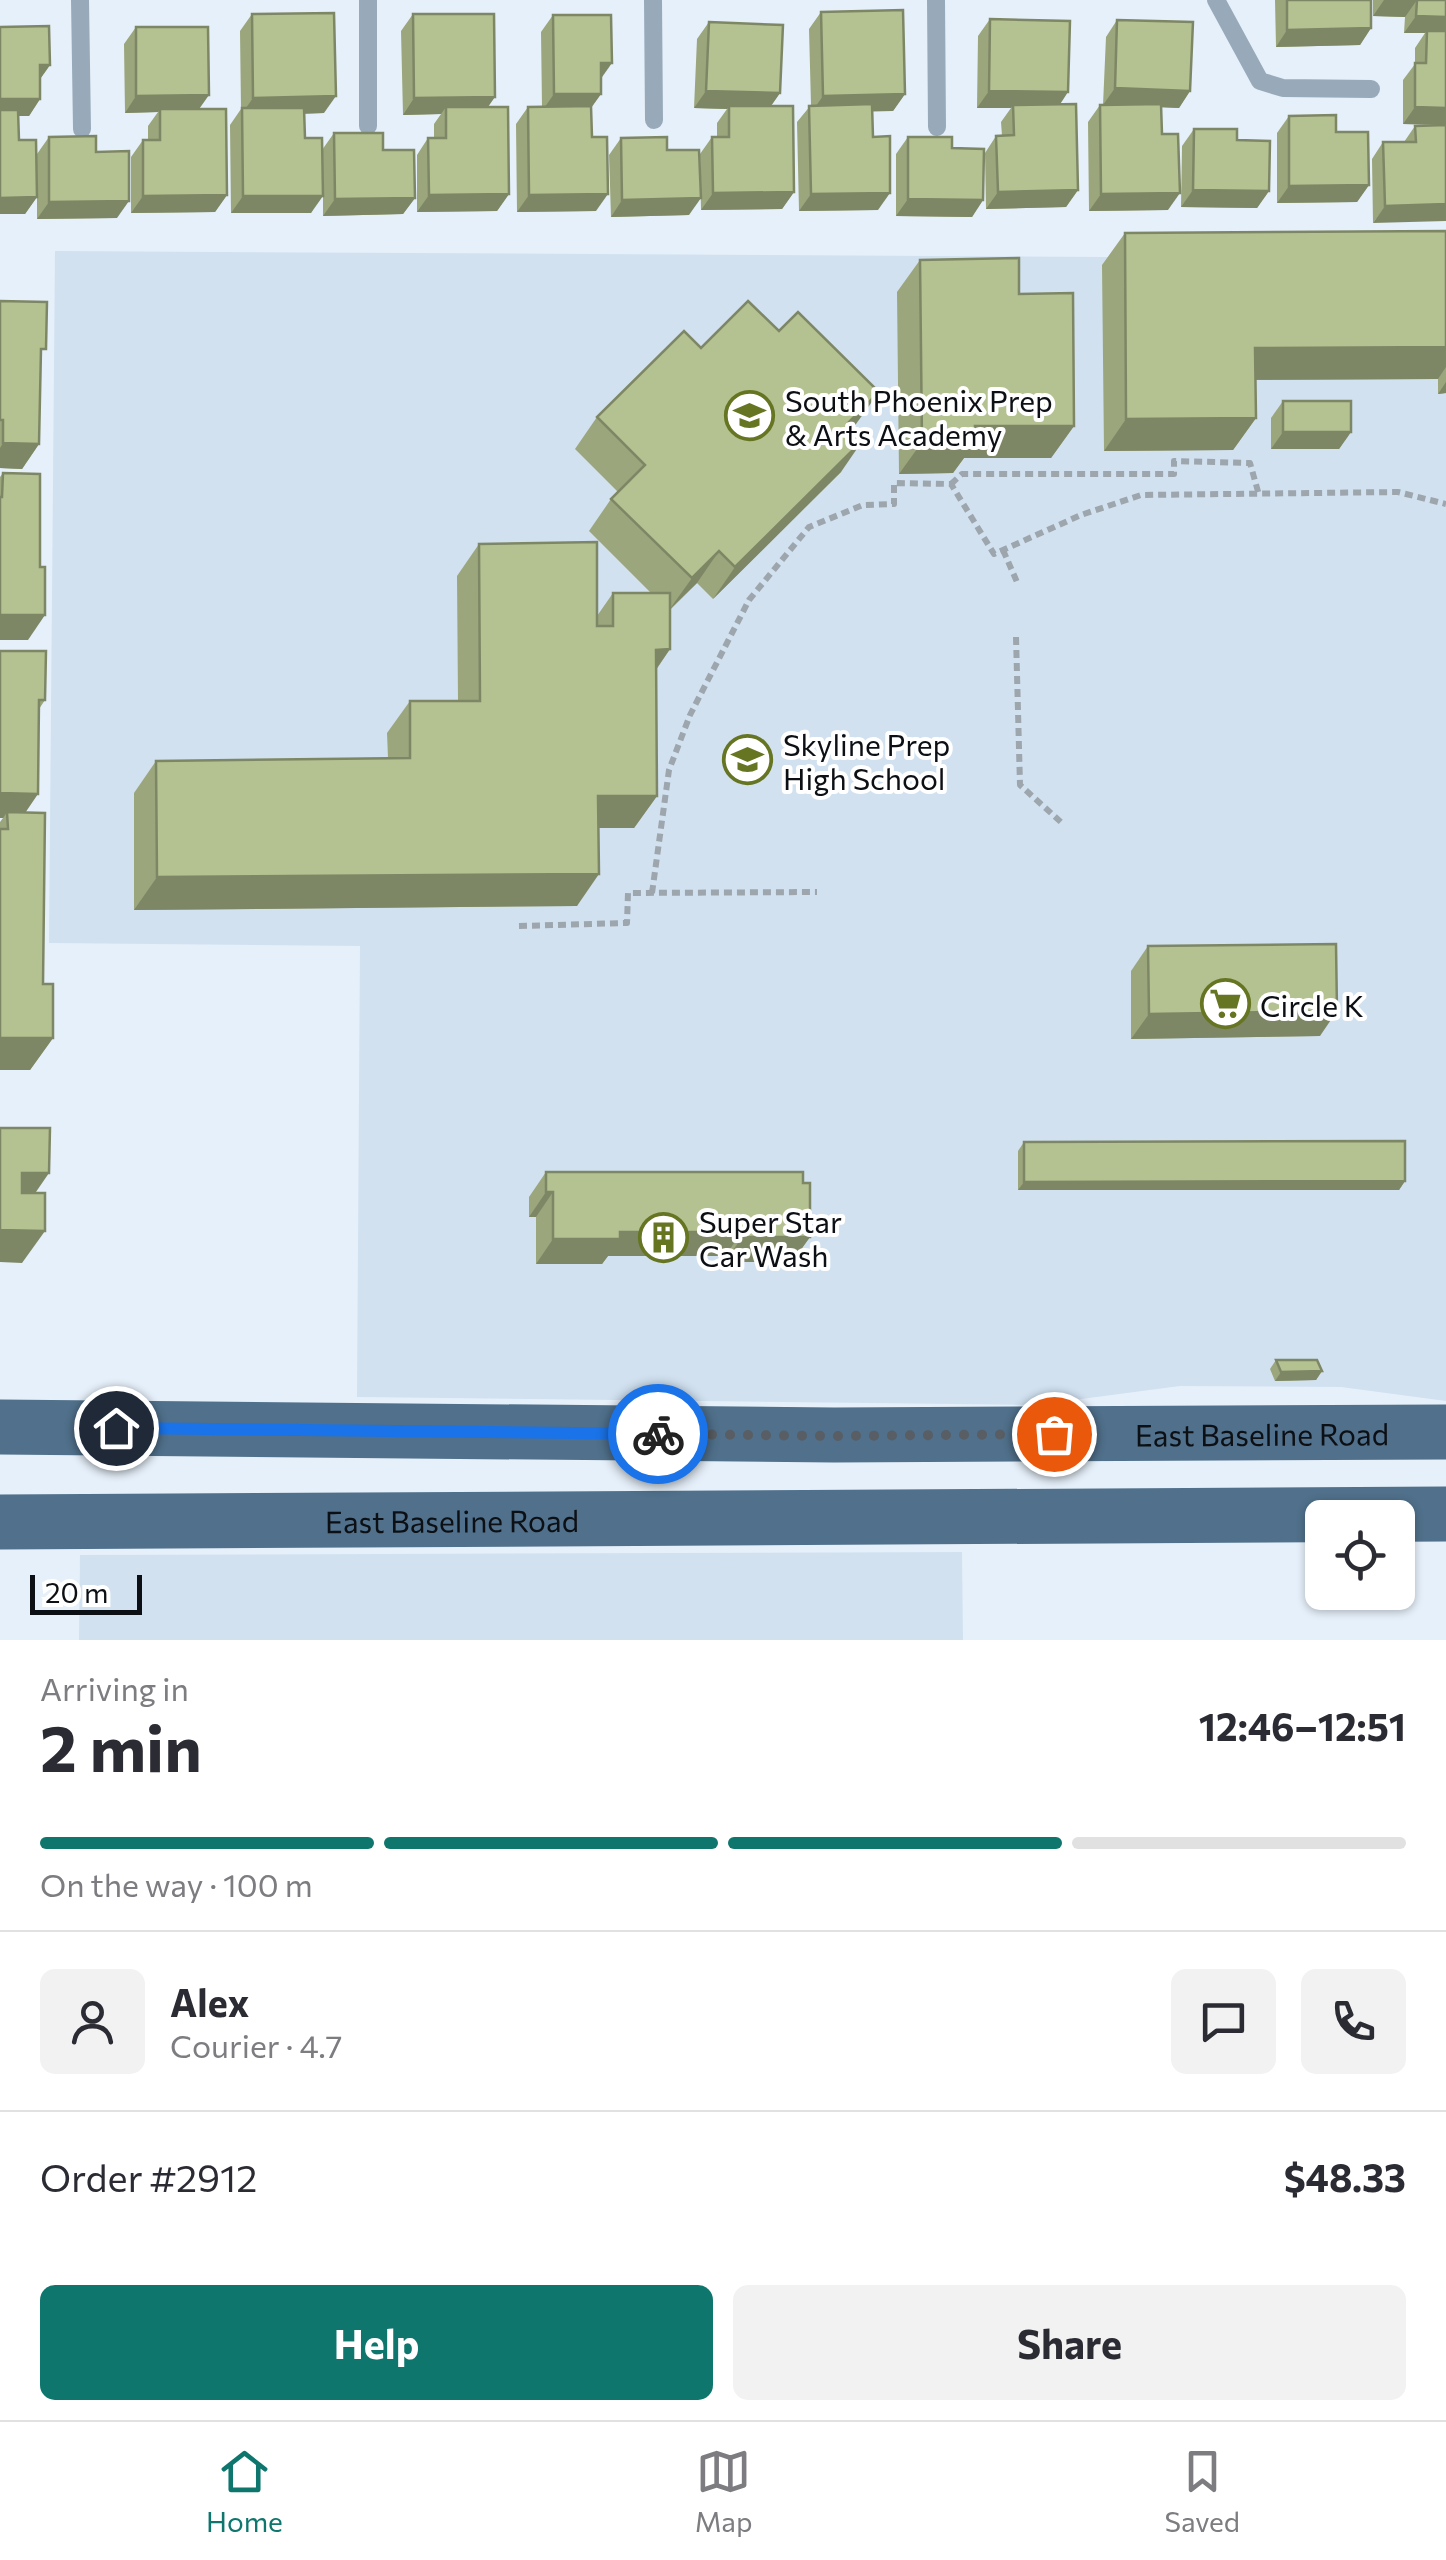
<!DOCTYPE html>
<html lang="en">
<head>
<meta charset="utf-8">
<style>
  body { margin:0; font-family:Commissioner,sans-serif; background:#f2f2f3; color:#2b2b33; height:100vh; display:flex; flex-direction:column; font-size:38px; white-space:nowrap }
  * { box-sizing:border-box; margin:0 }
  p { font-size:32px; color:#7c7c81 }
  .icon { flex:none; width:55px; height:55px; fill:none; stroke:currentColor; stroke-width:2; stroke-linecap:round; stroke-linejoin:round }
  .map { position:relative; height:1640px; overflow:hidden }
  .details { display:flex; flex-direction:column; background:#fff; flex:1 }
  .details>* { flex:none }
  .buttons { position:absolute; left:1305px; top:1500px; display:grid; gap:20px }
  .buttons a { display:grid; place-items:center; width:110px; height:110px; border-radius:15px; background:#fff; box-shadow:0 2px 8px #0004; font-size:50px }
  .scale { position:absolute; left:30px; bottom:25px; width:112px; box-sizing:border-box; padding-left:10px; border:5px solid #0c0f13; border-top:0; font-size:28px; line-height:35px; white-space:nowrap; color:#0c0f13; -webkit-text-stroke:8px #fff; paint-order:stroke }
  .pin { position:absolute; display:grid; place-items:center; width:85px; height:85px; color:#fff; margin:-42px; border:5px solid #fff; border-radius:50%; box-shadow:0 2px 10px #0007 }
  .courier { position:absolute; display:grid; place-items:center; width:100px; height:100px; margin:-50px; border:8px solid #1a73e8; border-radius:50%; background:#fff; color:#222; box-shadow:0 2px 12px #0007 }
  .headline em { font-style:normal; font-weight:700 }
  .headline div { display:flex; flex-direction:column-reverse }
  .headline { display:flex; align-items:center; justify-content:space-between; height:170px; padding:0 40px }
  h1 { font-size:65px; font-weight:700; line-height:75px }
  .bar { display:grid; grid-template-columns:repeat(4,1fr); gap:15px 10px; align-content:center; height:120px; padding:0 40px }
  .bar i { height:12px; border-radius:8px; background:#e1e1e2 }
  .bar .on { background:#0f766e }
  .bar p { grid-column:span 4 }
  .line { display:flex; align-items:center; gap:25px; padding:0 40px; border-top:2px solid #e1e1e2 }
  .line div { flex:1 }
  .round { display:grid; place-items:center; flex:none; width:105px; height:105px; border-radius:15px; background:#f2f2f3 }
  .button { display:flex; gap:20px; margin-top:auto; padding:20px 40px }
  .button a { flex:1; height:115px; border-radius:15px; background:#0f766e; color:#fff; font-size:40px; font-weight:700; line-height:115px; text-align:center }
  .button a+a { background:#f2f2f3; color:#2b2b33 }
  .tab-bar { display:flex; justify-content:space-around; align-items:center; height:140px; border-top:2px solid #e1e1e2; background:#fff; font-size:28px; color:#7c7c81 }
  .tab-bar a { display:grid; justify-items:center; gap:5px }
  .tab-bar .on { color:#0f766e }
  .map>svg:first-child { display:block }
</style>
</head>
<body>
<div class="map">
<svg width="1446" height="1640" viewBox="0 0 1446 1640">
  <rect width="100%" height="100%" fill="#e6f0fa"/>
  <g fill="#d1e1f0">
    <path d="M55,251l1391,8v1142l-105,-14 -161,-1 -144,19 -679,-8 3,-451 -311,-3z"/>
    <path d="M962,1552l1,88h-884l1,-85z"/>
  </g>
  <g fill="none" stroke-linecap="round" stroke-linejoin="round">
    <g stroke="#9da5ad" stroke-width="6" stroke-dasharray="8 5" stroke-linecap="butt">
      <path d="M951,484l11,-10h212v-13l76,2 9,32"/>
      <path d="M1003,550l14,32"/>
      <path d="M1016,637l4,148 42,38"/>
      <path d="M652,893l17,-123 21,-55 59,-115 60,-73 54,-22 31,-1v-21l57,1 43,70 87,-39 60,-20 257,-3 48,12"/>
      <path d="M519,926l108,-3 1,-30 189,-1"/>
    </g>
    <g stroke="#98aab9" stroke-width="18">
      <path d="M80,0l2,129"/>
      <path d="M368,0v126"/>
      <path d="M653,0l1,120"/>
      <path d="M936,0l1,127"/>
      <path d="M1216,0l44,81 23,7 88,1"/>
    </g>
    <g stroke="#50708b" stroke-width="55">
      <path id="s1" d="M0,1427l834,8 612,-3"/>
      <path id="s2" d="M0,1522l1446,-8"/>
    </g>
  </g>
  <g fill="#9ba67c">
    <path d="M1275,0h96v28l-11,17 -84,2z"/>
    <path d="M1373,0h73v125l-43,-1v-44l12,-16v-16l10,-15h-21l1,-16 -32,-1z"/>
    <path d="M821,12l84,82 -12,17h-21l6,99 -79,1 -2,-89 14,-17 -2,-76z"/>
    <path d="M252,14l72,99 -20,1 1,24 17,12 12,-17 49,17 32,48 -12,16 -80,2v-30l-12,27h-80l-1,-88 11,-16 -1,-78z"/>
    <path d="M413,14l75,93 21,87 -12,17 -80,1v-57l11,-17h6v-14l7,-10 -38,1 -2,-84z"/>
    <path d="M553,15l48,63v16l-10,13 5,104 -79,1 -1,-88 12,-17h14l-1,-75z"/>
    <path d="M990,19l70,85 18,86 -12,17 -80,2 -1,-56 11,-17h6l-1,-14 10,-14h-34l1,-72z"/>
    <path d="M1117,20l73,71 -11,17 -18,-1 7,103 -79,1 -1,-89 12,-17h3l3,-68z"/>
    <path d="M709,22l71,71 -9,13 23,86 -12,17 -81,1 -1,-56 12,-17h5v-14l10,-14 -33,-1 3,-69z"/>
    <path d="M0,27l50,38 -10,14v20l-11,17h-11l1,24 18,14 12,-17 47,15 21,66 -80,1v-22l-12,17h-25z"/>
    <path d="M136,27l63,82 28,86 -12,17 -84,1v-56l12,-17h5v-14l10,-14 -33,1 -1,-69z"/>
    <path d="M1289,116l47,16 33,53 -12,17 -80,1v-70z"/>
    <path d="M1446,125l-73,98 -1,-64 11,-17h21l11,-16z"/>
    <path d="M1194,129l43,11 32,51 -12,17 -76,-1 1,-61z"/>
    <path d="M908,137l44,11 31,52 -11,17 -76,-1v-62z"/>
    <path d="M621,138l46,12 22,65 -78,2 -2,-62z"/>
    <path d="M1446,231v162l-8,1v-15l-182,1v38l-23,32 -129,1 -2,-186 23,-32z"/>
    <path d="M920,260l99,34 55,132 -23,32h-87l-11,15 -54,1 -2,-182z"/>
    <path d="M0,301l41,57 -2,86 -17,25 -22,-1z"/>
    <path d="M701,348l155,76 -4,4 -11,44 -128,127 -16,-16 -27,27v39l-14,21 1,126 -23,32h-35l-22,78 -443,4v-117l22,-32 232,-3 -1,-25 23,-32h48l-1,-125 22,-32 118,72 16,-23h38l-62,-62 22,-32 7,-7 -43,-43 22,-32z"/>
    <path d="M1283,401l68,31 -12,17h-68v-31z"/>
    <path d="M3,473l25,167h-28v-163z"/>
    <path d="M0,651l45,49 -6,9 -14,103 18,172 10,54 -23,32h-30v-248l3,-4z"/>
    <path d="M1148,946l172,90 -189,3v-68z"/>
    <path d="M1024,1142l381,39 -6,9h-381v-39z"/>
    <path d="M546,1172l257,11 7,54 -18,25h-67v-6h-117l-6,8h-66v-47h-7v-20z"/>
    <path d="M1276,1360l46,11 -6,9 -41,1 -5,-12z"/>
  </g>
  <g fill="#7e8765">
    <path d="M1384,0h33l-12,17 -32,-1z"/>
    <path d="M1416,16l30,1v17l-19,-3 -2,2h-21z"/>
    <path d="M1371,28l-11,17 -84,2 11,-17z"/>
    <path d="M601,63h11l-12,17z"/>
    <path d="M40,65h10l-12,17z"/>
    <path d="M1115,88l75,3 -11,17 -76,-3z"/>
    <path d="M706,91l74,2 -12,17 -39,-4 -2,3 -33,-1z"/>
    <path d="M989,91l79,1 -11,17 -44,-4 -2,3h-34z"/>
    <path d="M554,94h47l-12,17h-47z"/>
    <path d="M905,94l-12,17 -82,2 12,-17z"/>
    <path d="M209,95l-12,17 -37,-3 -2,3 -33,1 11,-17z"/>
    <path d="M336,96l-12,17 -83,2 12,-17z"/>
    <path d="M495,97l-12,17 -37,-7 -5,7 -38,1 11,-17z"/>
    <path d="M0,99h40l-11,17h-29z"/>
    <path d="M1415,107l31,1v17l-43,-1z"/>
    <path d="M1369,185l-12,17 -80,1 12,-17z"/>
    <path d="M1078,190l-12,17 -80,2 12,-17z"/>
    <path d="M1193,190l76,1 -12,17 -76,-1z"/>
    <path d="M794,192l-12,17 -81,1 12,-17z"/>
    <path d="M890,193l-12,17 -79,1 12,-17z"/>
    <path d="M1180,193l-12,17 -79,1 12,-17z"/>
    <path d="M509,194l-12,17 -80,1 12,-17z"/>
    <path d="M608,194l-12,17 -79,1 12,-17z"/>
    <path d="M227,195l-12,17 -84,1 12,-17z"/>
    <path d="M243,196h80l-12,17h-80z"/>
    <path d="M37,197l-12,17h-25v-16z"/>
    <path d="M415,198l-12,16 -80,2 12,-17z"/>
    <path d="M701,198l-12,17 -78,2 11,-17z"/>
    <path d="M908,199l75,1 -11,17 -76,-1z"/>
    <path d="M129,201l-12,17 -80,1 12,-17z"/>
    <path d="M1446,204v17l-73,2 12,-17z"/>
    <path d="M1446,347v20l-8,12 -205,1 22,-32z"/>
    <path d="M1446,382v11l-8,1z"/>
    <path d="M879,392l-23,32 -32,32 23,-32z"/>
    <path d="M1256,418l-23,32 -129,1 22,-32z"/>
    <path d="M975,426h99l-23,32h-87l-11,15 -54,1 23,-32z"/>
    <path d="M1283,432h68l-12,17h-68z"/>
    <path d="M863,440l-22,32 -128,127 22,-32z"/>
    <path d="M3,443l36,1 -17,25 -22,-1v-20z"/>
    <path d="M719,551l-22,32 -28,27 23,-32z"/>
    <path d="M0,615h45l-17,25h-28z"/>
    <path d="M670,649l-22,32 8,-31z"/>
    <path d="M0,793l38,1 -17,25 -14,-7 -4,6h-3z"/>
    <path d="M598,796h59l-23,32h-58z"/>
    <path d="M599,874l-22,32 -443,4 23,-33z"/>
    <path d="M1337,1011l-17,25 -189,3 18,-25z"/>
    <path d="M0,1038h53l-23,32h-30z"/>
    <path d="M22,1173h27l-22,32h-27z"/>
    <path d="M1405,1181l-6,9h-381l6,-8z"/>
    <path d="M546,1192h7l-17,25h-7z"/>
    <path d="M0,1230l45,1 -23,32 -22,-1z"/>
    <path d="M620,1232h122l-17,24h-117l-6,8h-66l17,-25z"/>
    <path d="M742,1237h68l-18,25h-67z"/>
    <path d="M1322,1371l-6,9 -41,1 6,-9z"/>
  </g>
  <g fill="#b4c190" stroke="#7e8765" stroke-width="2.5">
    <path d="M1287,0h84v28l-84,2z"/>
    <path d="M1417,0h29v17l-30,-1z"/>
    <path d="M903,10l2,84 -82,2 -2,-84z"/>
    <path d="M334,13l2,83 -83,2 -1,-84z"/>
    <path d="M413,14h81l1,83 -81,1z"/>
    <path d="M553,15h58l1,48h-11v31h-47z"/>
    <path d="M990,19l80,2 -2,71 -79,-1z"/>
    <path d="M1117,20l76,2 -3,69 -75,-3z"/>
    <path d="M709,22l74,3 -3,68 -74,-2z"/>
    <path d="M49,26l1,39h-10v34h-40v-72z"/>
    <path d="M136,27h72l1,68 -73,1z"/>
    <path d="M1427,31h19v77l-31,-1v-44h11z"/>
    <path d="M872,104l1,33 17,-1v57l-79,1 -2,-88z"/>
    <path d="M1076,104l2,86 -80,2 -2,-56 18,-1 -1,-30z"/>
    <path d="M1161,104l1,30h16l2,59 -79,1 -1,-89z"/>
    <path d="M591,106l1,31h15l1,57 -79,1 -1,-88z"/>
    <path d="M729,106h64l1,86 -81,1 -1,-56h17z"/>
    <path d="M446,107h62l1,87 -80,1 -1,-57h18z"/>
    <path d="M242,108h62l1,30h17l1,58h-80z"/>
    <path d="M160,109h66l1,86 -84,1v-56h17z"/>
    <path d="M0,110h18l1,30h17l1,57 -37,1z"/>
    <path d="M1336,115v17h32l1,53 -80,1v-70z"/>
    <path d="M1446,125v79l-61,2 -2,-64h33l-1,-16z"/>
    <path d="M1194,129h43v11l33,1 -1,50 -76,-1z"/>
    <path d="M334,133h49v17h31l1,48 -80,1z"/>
    <path d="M96,136v16l33,-1v50l-80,1v-65z"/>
    <path d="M667,137v13h32l2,48 -79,2 -1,-62z"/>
    <path d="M908,137h44v11l32,1 -1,51 -75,-1z"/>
    <path d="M1446,231v116l-191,1 1,70 -130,1 -1,-186z"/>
    <path d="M1019,258v36l54,-1 1,133h-99l1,15 -54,1 -2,-182z"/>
    <path d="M0,301l47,1 -1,47h-5l-2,95 -36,-1v-23h-3z"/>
    <path d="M748,301l31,30 19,-19 81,80 -32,32 16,16 -128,127 -16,-16 -27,27 -81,-79 34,-34 -48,-48 87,-86 17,17z"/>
    <rect x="1283" y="401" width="68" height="31"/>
    <path d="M3,473l37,1v93h5v48h-45v-118h2z"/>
    <path d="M597,542v84h16v-33h57v56l-14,1 1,146h-59l1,78 -442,3 -1,-116 254,-3v-57h70l-1,-157z"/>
    <path d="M0,651h46l-1,49h-6l-1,94 -38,-1z"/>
    <path d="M7,812l38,1 -2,171h10v54h-53v-209h8z"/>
    <path d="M1336,944l1,67 -188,3 -1,-68z"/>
    <path d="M0,1128h50l-1,45h-27v20h23v38l-45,-1z"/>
    <path d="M1405,1141v40l-381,1v-40z"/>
    <path d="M546,1172h257v11h7v54h-68v-5h-122v7h-67v-47h-7z"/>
    <path d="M1276,1360h41l5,11 -41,1z"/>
  </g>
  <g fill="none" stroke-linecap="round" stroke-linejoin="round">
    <path stroke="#585e64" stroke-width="10" stroke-dasharray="0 18" d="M658,1434l176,2 220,-2"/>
    <path stroke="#1a73e8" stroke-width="12" d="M116,1428l542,6"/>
  </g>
  <defs>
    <symbol id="school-ring" viewBox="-11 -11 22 22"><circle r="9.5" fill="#fff" stroke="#667522" stroke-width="1.5"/><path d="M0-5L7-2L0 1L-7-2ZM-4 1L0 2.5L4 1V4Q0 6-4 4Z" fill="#667522"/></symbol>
    <symbol id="supermarket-ring" viewBox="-11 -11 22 22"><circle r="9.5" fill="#fff" stroke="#667522" stroke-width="1.5"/><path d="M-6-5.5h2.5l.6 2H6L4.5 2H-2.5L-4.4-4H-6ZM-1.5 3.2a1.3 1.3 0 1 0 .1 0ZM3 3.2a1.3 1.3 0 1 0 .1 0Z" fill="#667522"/></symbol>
    <symbol id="building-ring" viewBox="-11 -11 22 22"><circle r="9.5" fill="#fff" stroke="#667522" stroke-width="1.5"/><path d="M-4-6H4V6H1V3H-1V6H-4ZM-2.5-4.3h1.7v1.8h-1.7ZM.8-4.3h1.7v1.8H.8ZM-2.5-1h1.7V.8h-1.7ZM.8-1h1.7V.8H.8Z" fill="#667522"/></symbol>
  </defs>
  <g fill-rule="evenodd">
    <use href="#school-ring" x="722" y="388" width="55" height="55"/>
    <use href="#school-ring" x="720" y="732" width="55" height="55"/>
    <use href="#supermarket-ring" x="1198" y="976" width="55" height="55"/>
    <use href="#building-ring" x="636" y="1210" width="55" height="55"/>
  </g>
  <g text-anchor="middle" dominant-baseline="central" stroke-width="8" stroke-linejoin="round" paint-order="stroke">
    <g font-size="30" fill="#0c0f13" stroke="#fff" text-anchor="start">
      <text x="785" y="399">South Phoenix Prep<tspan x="785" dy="34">&amp; Arts Academy</tspan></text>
      <text x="783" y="743">Skyline Prep<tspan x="783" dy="34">High School</tspan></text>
      <text x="1260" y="1004">Circle K</text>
      <text x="699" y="1220">Super Star<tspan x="699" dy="34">Car Wash</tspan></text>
    </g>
    <g font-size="30" fill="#0c0f13" stroke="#fff">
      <text stroke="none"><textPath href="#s1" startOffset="1262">East Baseline Road</textPath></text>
      <text stroke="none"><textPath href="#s2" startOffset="452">East Baseline Road</textPath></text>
    </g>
  </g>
</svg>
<div class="buttons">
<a><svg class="icon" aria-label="locate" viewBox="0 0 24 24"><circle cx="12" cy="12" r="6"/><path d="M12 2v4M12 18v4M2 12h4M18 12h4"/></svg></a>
</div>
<div class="scale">20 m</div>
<div class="pin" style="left:1054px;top:1434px;background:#ea580c"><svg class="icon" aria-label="bag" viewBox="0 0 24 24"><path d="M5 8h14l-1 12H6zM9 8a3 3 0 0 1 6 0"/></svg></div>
<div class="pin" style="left:116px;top:1428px;background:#1f2937"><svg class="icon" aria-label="home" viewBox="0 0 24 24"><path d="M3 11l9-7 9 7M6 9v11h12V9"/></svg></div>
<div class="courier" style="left:658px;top:1434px"><svg class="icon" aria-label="bike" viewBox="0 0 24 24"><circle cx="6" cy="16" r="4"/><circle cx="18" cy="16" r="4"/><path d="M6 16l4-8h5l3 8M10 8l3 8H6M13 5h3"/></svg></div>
</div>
<section class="details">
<div class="headline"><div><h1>2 min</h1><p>Arriving in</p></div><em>12:46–12:51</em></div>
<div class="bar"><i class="on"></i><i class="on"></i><i class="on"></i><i></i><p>On the way · 100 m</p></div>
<div class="line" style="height:180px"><a class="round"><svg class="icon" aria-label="person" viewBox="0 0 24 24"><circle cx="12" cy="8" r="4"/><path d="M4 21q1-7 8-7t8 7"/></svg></a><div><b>Alex</b><p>Courier · 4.7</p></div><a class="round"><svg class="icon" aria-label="chat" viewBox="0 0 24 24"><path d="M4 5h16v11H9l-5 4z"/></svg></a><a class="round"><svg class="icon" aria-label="phone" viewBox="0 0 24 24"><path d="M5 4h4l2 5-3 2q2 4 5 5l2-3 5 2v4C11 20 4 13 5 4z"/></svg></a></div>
<div class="line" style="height:130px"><div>Order #2912</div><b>$48.33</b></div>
<div class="button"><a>Help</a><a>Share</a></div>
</section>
<nav class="tab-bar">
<a class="on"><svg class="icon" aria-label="home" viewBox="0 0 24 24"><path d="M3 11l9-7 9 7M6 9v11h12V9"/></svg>Home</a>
<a><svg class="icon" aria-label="map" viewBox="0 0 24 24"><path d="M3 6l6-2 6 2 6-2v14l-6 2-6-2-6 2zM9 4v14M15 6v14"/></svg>Map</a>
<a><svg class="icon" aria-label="saved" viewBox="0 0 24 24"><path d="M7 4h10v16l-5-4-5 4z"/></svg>Saved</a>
</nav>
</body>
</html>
